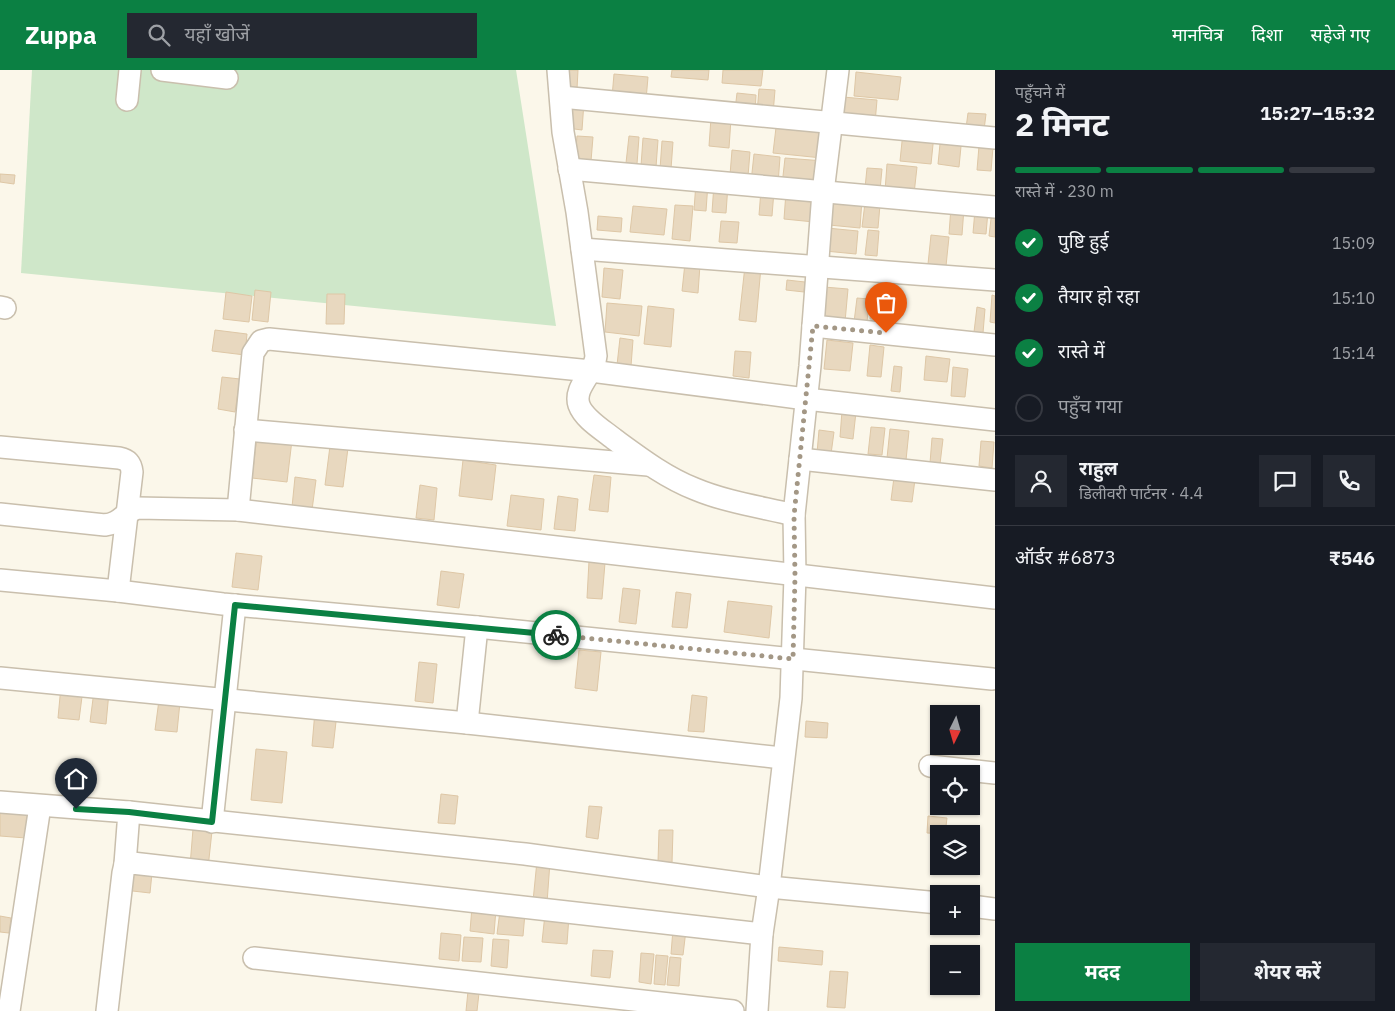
<!DOCTYPE html>
<html lang="hi">
<head>
<meta charset="utf-8">
<style>
  body { margin:0; font-family:"IBM Plex Sans","Noto Sans Devanagari",sans-serif; background:#242831; color:#f1f3f6; height:100vh; display:flex; flex-direction:column; font-size:19px; white-space:nowrap }
  * { box-sizing:border-box; margin:0 }
  p { font-size:16px; color:#9ea1a6 }
  .icon { flex:none; width:28px; height:28px; fill:none; stroke:currentColor; stroke-width:2; stroke-linecap:round; stroke-linejoin:round }
  .map { position:relative; flex:1; overflow:hidden }
  .panel { display:flex; flex-direction:column; background:#171b24; width:400px }
  .panel>* { flex:none }
  .needle { width:32px; rotate:185deg }
  .fabs { position:absolute; left:930px; top:635px; display:grid; gap:10px }
  .fabs a { display:grid; place-items:center; width:50px; height:50px; border-radius:0px; background:#171b24; box-shadow:0 1px 4px #0004; font-size:25px }
  .pin { position:absolute; display:grid; place-items:center; width:42px; height:42px; color:#fff; margin:-51px -21px; border-radius:50% 50% 50% 0; rotate:-45deg; box-shadow:0 0 5px #0007 }
  .pin .icon { rotate:45deg }
  .courier { position:absolute; display:grid; place-items:center; width:50px; height:50px; margin:-25px; border:4px solid #0b8043; border-radius:50%; background:#fff; color:#222; box-shadow:0 1px 6px #0007 }
  .overview em { font-style:normal; font-weight:700 }
  .overview div { display:flex; flex-direction:column-reverse }
  .overview { display:flex; align-items:center; justify-content:space-between; height:85px; padding:0 20px }
  h1 { font-size:32px; font-weight:700; line-height:38px }
  .bar { display:grid; grid-template-columns:repeat(4,1fr); gap:8px 5px; align-content:center; height:60px; padding:0 20px }
  .bar i { height:6px; border-radius:4px; background:#363941 }
  .bar .active { background:#0b8043 }
  .bar p { grid-column:span 4 }
  .line { display:flex; align-items:center; gap:12px; padding:0 20px; border-top:1px solid #363941 }
  .line div { flex:1 }
  .round { display:grid; place-items:center; flex:none; width:52px; height:52px; border-radius:0px; background:#242831 }
  ol { padding:0 20px; list-style:none }
  li { display:flex; align-items:center; gap:15px; height:55px }
  li p { margin-inline-start:auto }
  li .icon { padding:5px; border-radius:50%; background:#0b8043; color:#fff; stroke-width:4 }
  li:last-child { color:#9ea1a6 }
  li i { width:28px; height:28px; border:2px solid #363941; border-radius:50% }
  .primary-button { display:flex; gap:10px; margin-top:auto; padding:10px 20px }
  .primary-button a { flex:1; height:58px; border-radius:0px; background:#0b8043; color:#fff; font-size:20px; font-weight:700; line-height:58px; text-align:center }
  .primary-button a+a { background:#242831; color:#f1f3f6 }
  header { display:flex; align-items:center; gap:30px; box-sizing:border-box; height:70px; padding:0 25px; background:#0b8043; color:#fff }
  header strong { font-size:24px }
  nav { display:flex; gap:28px; margin-inline-start:auto; font-size:18px }
  .search { width:350px; height:45px; background:#242831; display:flex; align-items:center; gap:12px; box-sizing:border-box; padding:0 18px; border-radius:0px; color:#9ea1a6; font-size:19px }
  main { display:flex; flex:1; min-height:0 }
  .map>svg:first-child { display:block }
</style>
</head>
<body>
<header>
<strong>Zuppa</strong>
<div class="search"><svg class="icon" aria-label="search" viewBox="0 0 24 24"><circle cx="10" cy="10" r="6"/><path d="M15 15l6 6"/></svg>यहाँ खोजें</div>
<nav><a>मानचित्र</a><a>दिशा</a><a>सहेजे गए</a></nav>
</header>
<main>
<div class="map">
<svg width="995" height="941" viewBox="0 0 995 941">
  <rect width="100%" height="100%" fill="#fbf7ea"/>
  <path fill="#cfe7c9" d="M32,0h484l40,256 -535,-53z"/>
  <g fill="#e8d8bf" stroke="#dec7a6">
    <path d="M563,0h15l-1,19 -16,-1z"/>
    <path d="M672,0h37l-1,10 -37,-3z"/>
    <path d="M723,0h40l-2,16 -39,-3z"/>
    <path d="M856,2l45,5 -3,23 -44,-4z"/>
    <path d="M614,4l34,3 -2,23 -34,-3z"/>
    <path d="M759,19l16,1 -2,24 -16,-1z"/>
    <path d="M737,23l19,2 -1,17 -20,-2z"/>
    <path d="M843,27l34,3 -2,23 -34,-3z"/>
    <path d="M569,30l15,2 -2,28 -15,-2z"/>
    <path d="M968,43l18,1 -2,16 -18,-2z"/>
    <path d="M711,48l20,1 -2,29 -20,-2z"/>
    <path d="M777,49l48,4 -3,35 -49,-5z"/>
    <path d="M903,62l31,3 -3,29 -31,-3z"/>
    <path d="M941,64l21,2 -3,31 -21,-3z"/>
    <path d="M577,66l16,1 -2,24 -16,-1z"/>
    <path d="M629,66l10,1 -2,27 -11,-1z"/>
    <path d="M643,68l15,2 -2,27 -15,-1z"/>
    <path d="M662,71l11,1 -2,27h-11z"/>
    <path d="M979,76l14,1 -2,24 -14,-1z"/>
    <path d="M732,80l18,2 -2,24 -18,-1z"/>
    <path d="M754,84l26,3 -2,27 -27,-2z"/>
    <path d="M785,88l39,3 -3,28 -39,-4z"/>
    <path d="M887,94l30,3 -3,27 -29,-3z"/>
    <path d="M867,98l15,1 -2,21 -15,-2z"/>
    <path d="M0,104l15,1 -1,9 -14,-2z"/>
    <path d="M696,112l12,1 -2,28 -12,-1z"/>
    <path d="M714,114l14,1 -2,28 -14,-1z"/>
    <path d="M761,120l13,1 -2,25 -13,-1z"/>
    <path d="M786,122l30,3 -2,27 -30,-3z"/>
    <path d="M832,126l30,3 -2,29 -31,-3z"/>
    <path d="M865,133l15,2 -2,23 -16,-1z"/>
    <path d="M675,135l18,1 -3,35 -18,-2z"/>
    <path d="M633,136l34,3 -3,26 -34,-3z"/>
    <path d="M951,137l13,1 -2,27 -13,-1z"/>
    <path d="M975,140l13,1 -2,23 -13,-1z"/>
    <path d="M992,140h3v27l-6,-1z"/>
    <path d="M598,146l24,2 -1,14 -24,-2z"/>
    <path d="M721,151l18,1 -2,21 -18,-1z"/>
    <path d="M827,158l31,3 -2,23 -31,-3z"/>
    <path d="M868,160l11,1 -2,25 -12,-1z"/>
    <path d="M931,165l18,2 -3,29 -18,-2z"/>
    <path d="M685,193l15,2 -2,28 -16,-2z"/>
    <path d="M745,196l16,1 -5,55 -17,-2z"/>
    <path d="M604,198l19,2 -3,29 -18,-2z"/>
    <path d="M787,210l18,2 -1,10 -18,-2z"/>
    <path d="M824,217l24,2 -3,33 -24,-2z"/>
    <path d="M255,220l16,2 -3,30 -16,-2z"/>
    <path d="M226,222l26,4 -3,26 -26,-3z"/>
    <path d="M873,223l9,1 -2,26 -10,-1z"/>
    <path d="M327,224h18l-1,30h-18z"/>
    <path d="M992,225l3,1v27l-5,-1z"/>
    <path d="M857,228l12,1 -2,24 -13,-1z"/>
    <path d="M607,233l35,3 -3,30 -34,-4z"/>
    <path d="M648,236l26,3 -3,38 -27,-3z"/>
    <path d="M977,237l8,2 -2,24 -9,-1z"/>
    <path d="M215,260l32,4 -2,21 -33,-4z"/>
    <path d="M620,268l13,2 -2,26 -14,-1z"/>
    <path d="M827,270l26,3 -3,28 -26,-2z"/>
    <path d="M870,275l14,2 -3,30 -14,-1z"/>
    <path d="M735,281l16,1 -2,26 -16,-2z"/>
    <path d="M926,286l24,3 -3,23 -23,-2z"/>
    <path d="M894,296l8,1 -2,25 -9,-1z"/>
    <path d="M953,297l15,2 -3,28 -14,-1z"/>
    <path d="M222,307l18,2 -5,33 -17,-3z"/>
    <path d="M842,341l14,1 -3,27 -13,-2z"/>
    <path d="M871,357l14,1 -3,27 -14,-1z"/>
    <path d="M890,359l19,2 -3,29 -19,-2z"/>
    <path d="M819,360l15,2 -3,22 -14,-1z"/>
    <path d="M257,366l35,4 -5,42 -35,-4z"/>
    <path d="M932,368l11,1 -3,25 -10,-1z"/>
    <path d="M981,371l13,1 -2,26 -13,-2z"/>
    <path d="M330,376l18,2 -5,39 -18,-2z"/>
    <path d="M463,390l33,5 -4,35 -33,-4z"/>
    <path d="M895,400l21,2 -4,30 -21,-2z"/>
    <path d="M594,405l17,2 -3,35 -19,-2z"/>
    <path d="M295,407l21,3 -4,30 -20,-3z"/>
    <path d="M420,415l17,3 -3,32 -18,-2z"/>
    <path d="M511,425l33,4 -3,31 -34,-4z"/>
    <path d="M558,426l20,3 -3,32 -21,-2z"/>
    <path d="M236,483l26,3 -4,34 -26,-3z"/>
    <path d="M589,491l16,2 -3,36 -15,-1z"/>
    <path d="M441,501l23,3 -5,34 -22,-3z"/>
    <path d="M623,518l17,2 -4,34 -17,-2z"/>
    <path d="M676,522l15,2 -4,34 -15,-1z"/>
    <path d="M728,531l44,5 -3,32 -45,-6z"/>
    <path d="M579,580l22,2 -4,39 -22,-3z"/>
    <path d="M419,592l18,2 -4,39 -18,-2z"/>
    <path d="M61,616l22,3 -4,31 -21,-2z"/>
    <path d="M94,621l15,1 -3,32 -16,-2z"/>
    <path d="M692,625l15,2 -3,35 -16,-1z"/>
    <path d="M159,630l21,2 -3,30 -22,-2z"/>
    <path d="M315,641l22,2 -4,35 -21,-2z"/>
    <path d="M806,651l22,2 -1,15 -22,-1z"/>
    <path d="M256,679l31,3 -5,51 -31,-3z"/>
    <path d="M441,724l17,2 -3,28 -17,-1z"/>
    <path d="M589,736l13,1 -4,32 -12,-2z"/>
    <path d="M0,738l29,3 -3,27 -26,-2z"/>
    <path d="M928,746l19,2 -2,16 -18,-1z"/>
    <path d="M193,759l19,2 -4,37 -18,-2z"/>
    <path d="M659,760h14l-1,33 -14,-1z"/>
    <path d="M537,791l13,1 -3,41 -14,-2z"/>
    <path d="M126,800l26,3 -2,20 -26,-3z"/>
    <path d="M472,837l24,2 -2,25 -24,-3z"/>
    <path d="M500,841l25,2 -2,23 -26,-2z"/>
    <path d="M545,844l24,2 -2,28 -25,-2z"/>
    <path d="M0,846l11,2 -2,15 -9,-1z"/>
    <path d="M673,859l13,1 -3,25 -12,-1z"/>
    <path d="M441,863l20,2 -2,26 -20,-2z"/>
    <path d="M464,867l19,1 -2,24 -19,-1z"/>
    <path d="M493,869l16,1 -2,28 -16,-2z"/>
    <path d="M779,877l44,4 -1,14 -44,-4z"/>
    <path d="M593,880l20,1 -3,27 -19,-2z"/>
    <path d="M641,883l13,1 -3,30 -12,-2z"/>
    <path d="M656,885l12,1 -3,29 -11,-1z"/>
    <path d="M670,887l11,1 -2,28 -12,-1z"/>
    <path d="M830,901l18,1 -3,36 -18,-1z"/>
    <path d="M468,921l11,2 -2,18h-11z"/>
  </g>
  <g fill="none" stroke-linecap="round" stroke-linejoin="round">
    <defs>
      <g id="minor">
        <path d="M162,0l65,8"/>
        <path d="M558,0l5,62 14,80 19,144c-1,17 -23,31 -17,49 5,14 24,25 35,34 26,19 51,38 81,50 31,13 66,18 99,26"/>
        <path d="M561,27l434,41"/>
        <path d="M127,30l3,-30"/>
        <path d="M569,99l426,38"/>
        <path d="M582,179l413,31"/>
        <path d="M0,237l5,1"/>
        <path d="M813,256l182,19"/>
        <path d="M245,360l403,35"/>
        <path d="M0,377l119,11c9,2 12,5 13,14l-14,119"/>
        <path d="M800,389l195,21"/>
        <path d="M238,440l15,-157 8,-12 8,-2 322,32 215,28 189,21"/>
        <path d="M0,444l105,11c16,-2 17,-11 32,-17l101,2 757,88"/>
        <path d="M0,510l118,11 105,13 254,23 515,52"/>
        <path d="M0,608l467,45 315,35"/>
        <path d="M467,653l10,-96"/>
        <path d="M930,696l65,7"/>
        <path d="M0,732l129,10 -4,52"/>
        <path d="M129,742l396,42 244,33 170,16"/>
        <path d="M212,752l23,-217"/>
        <path d="M971,836l24,3"/>
        <path d="M254,888l479,53"/>
        <path d="M9,941l31,-205"/>
        <path d="M107,941l16,-138 2,-9 7,-1 630,71"/>
        <path d="M757,941l5,-77 7,-47 22,-189 4,-122 -1,-61 16,-149 13,-174 15,-122"/>
      </g>
    </defs>
    <use href="#minor" stroke="#c9bfad" stroke-width="24"/>
    <use href="#minor" stroke="#fff" stroke-width="21"/>
  </g>
  <g fill="none" stroke-linecap="round" stroke-linejoin="round">
    <path stroke="#a39785" stroke-width="5" stroke-dasharray="0 9" d="M556,565l237,24 2,-83 -1,-60 19,-190 73,7"/>
    <path stroke="#0b8043" stroke-width="6" d="M76,739l53,3 83,10 23,-217 321,30"/>
  </g>
</svg>
<div class="fabs">
<a><svg class="needle" viewBox="-14 -14 28 28"><path d="M0-13l5 13h-10z" fill="#e53935"/><path d="M0 13l5-13h-10z" fill="#9ea1a6"/></svg></a>
<a><svg class="icon" aria-label="locate" viewBox="0 0 24 24"><circle cx="12" cy="12" r="6"/><path d="M12 2v4M12 18v4M2 12h4M18 12h4"/></svg></a>
<a><svg class="icon" aria-label="layers" viewBox="0 0 24 24"><path d="M12 4l9 5-9 5-9-5zM3 14l9 5 9-5"/></svg></a>
<a>+</a>
<a>−</a>
</div>
<div class="pin" style="left:886px;top:263px;background:#ea580c"><svg class="icon" aria-label="bag" viewBox="0 0 24 24"><path d="M5 8h14l-1 12H6zM9 8a3 3 0 0 1 6 0"/></svg></div>
<div class="pin" style="left:76px;top:739px;background:#1f2937"><svg class="icon" aria-label="home" viewBox="0 0 24 24"><path d="M3 11l9-7 9 7M6 9v11h12V9"/></svg></div>
<div class="courier" style="left:556px;top:565px"><svg class="icon" aria-label="bike" viewBox="0 0 24 24"><circle cx="6" cy="16" r="4"/><circle cx="18" cy="16" r="4"/><path d="M6 16l4-8h5l3 8M10 8l3 8H6M13 5h3"/></svg></div>
</div>
<section class="panel">
<div class="overview"><div><h1>2 मिनट</h1><p>पहुँचने में</p></div><em>15:27–15:32</em></div>
<div class="bar"><i class="active"></i><i class="active"></i><i class="active"></i><i></i><p>रास्ते में · 230 m</p></div>
<ol>
<li><svg class="icon" aria-label="check" viewBox="0 0 24 24"><path d="M5 12l5 5 9-10"/></svg>पुष्टि हुई<p>15:09</p></li>
<li><svg class="icon" aria-label="check" viewBox="0 0 24 24"><path d="M5 12l5 5 9-10"/></svg>तैयार हो रहा<p>15:10</p></li>
<li><svg class="icon" aria-label="check" viewBox="0 0 24 24"><path d="M5 12l5 5 9-10"/></svg>रास्ते में<p>15:14</p></li>
<li><i></i>पहुँच गया</li>
</ol>
<div class="line" style="height:90px"><a class="round"><svg class="icon" aria-label="person" viewBox="0 0 24 24"><circle cx="12" cy="8" r="4"/><path d="M4 21q1-7 8-7t8 7"/></svg></a><div><b>राहुल</b><p>डिलीवरी पार्टनर · 4.4</p></div><a class="round"><svg class="icon" aria-label="chat" viewBox="0 0 24 24"><path d="M4 5h16v11H9l-5 4z"/></svg></a><a class="round"><svg class="icon" aria-label="phone" viewBox="0 0 24 24"><path d="M5 4h4l2 5-3 2q2 4 5 5l2-3 5 2v4C11 20 4 13 5 4z"/></svg></a></div>
<div class="line" style="height:65px"><div>ऑर्डर #6873</div><b>₹546</b></div>
<div class="primary-button"><a>मदद</a><a>शेयर करें</a></div>
</section>
</main>
</body>
</html>
